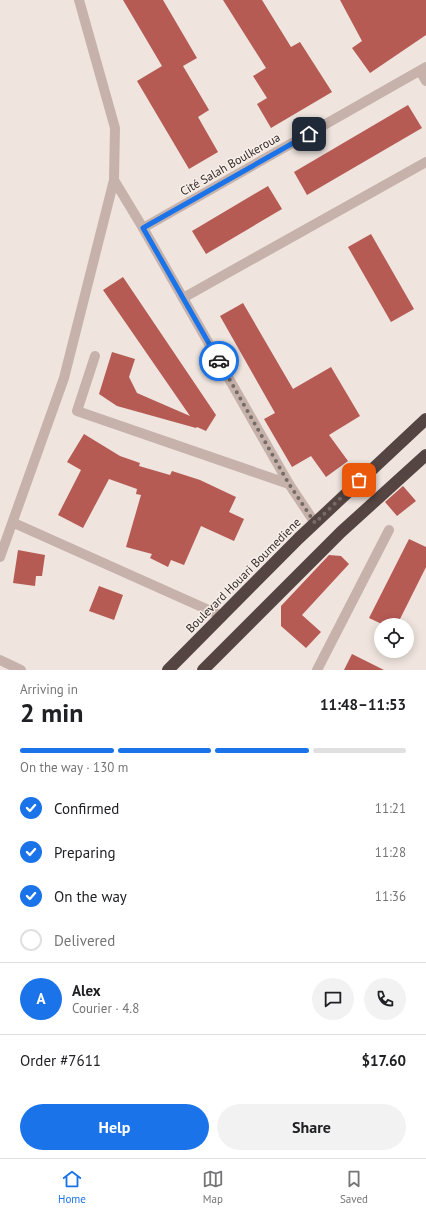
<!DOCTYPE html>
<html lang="en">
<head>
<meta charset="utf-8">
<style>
  body { margin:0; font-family:"PT Sans",sans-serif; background:#f2f2f2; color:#202124; height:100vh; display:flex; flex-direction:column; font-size:15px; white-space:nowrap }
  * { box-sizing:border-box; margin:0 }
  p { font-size:13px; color:#757577 }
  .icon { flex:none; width:22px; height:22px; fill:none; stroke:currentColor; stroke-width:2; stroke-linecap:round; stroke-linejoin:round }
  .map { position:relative; height:670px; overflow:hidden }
  .panel { display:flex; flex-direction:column; background:#fff; flex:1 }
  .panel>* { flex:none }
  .buttons { position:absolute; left:374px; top:618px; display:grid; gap:8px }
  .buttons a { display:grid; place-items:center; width:40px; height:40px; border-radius:50%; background:#fff; box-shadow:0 2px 10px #0003; font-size:20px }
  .pin { position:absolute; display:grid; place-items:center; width:34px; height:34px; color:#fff; margin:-17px; border-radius:8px; box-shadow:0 2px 6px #0006 }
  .courier { position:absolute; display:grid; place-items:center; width:40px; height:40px; margin:-20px; border:3px solid #1a73e8; border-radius:50%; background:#fff; color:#222; box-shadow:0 1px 5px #0007 }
  .headline em { font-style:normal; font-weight:800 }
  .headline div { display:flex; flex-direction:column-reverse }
  .headline { display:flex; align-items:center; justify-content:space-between; height:68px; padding:0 20px }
  h1 { font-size:26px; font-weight:800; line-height:30px }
  .bar { display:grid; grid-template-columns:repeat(4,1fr); gap:6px 4px; align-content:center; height:48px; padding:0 20px }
  .bar i { height:5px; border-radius:3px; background:#e0e0e0 }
  .bar .current { background:#1a73e8 }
  .bar p { grid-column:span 4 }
  .line { display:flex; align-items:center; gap:10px; padding:0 20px; border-top:1px solid #e0e0e0 }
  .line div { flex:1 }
  .round { display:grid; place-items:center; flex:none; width:42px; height:42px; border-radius:21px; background:#f2f2f2 }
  ol { padding:0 20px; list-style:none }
  li { display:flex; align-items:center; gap:12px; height:44px }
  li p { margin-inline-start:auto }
  li .icon { padding:4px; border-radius:50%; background:#1a73e8; color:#fff; stroke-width:4 }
  li:last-child { color:#757577 }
  li i { width:22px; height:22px; border:2px solid #e0e0e0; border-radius:50% }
  .button { display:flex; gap:8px; margin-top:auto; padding:8px 20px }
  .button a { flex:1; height:46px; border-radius:24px; background:#1a73e8; color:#fff; font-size:16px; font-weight:800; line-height:46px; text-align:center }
  .button a+a { background:#f2f2f2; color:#202124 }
  .tabs { display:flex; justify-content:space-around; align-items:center; height:56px; border-top:1px solid #e0e0e0; background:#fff; font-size:11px; color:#757577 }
  .tabs a { display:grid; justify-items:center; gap:2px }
  .tabs .current { color:#1a73e8 }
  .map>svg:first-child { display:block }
</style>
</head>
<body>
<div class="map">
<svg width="426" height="670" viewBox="0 0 426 670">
  <rect width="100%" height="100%" fill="#efe4de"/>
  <g fill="#b65a54">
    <path d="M123,0h40l34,58 -14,8 26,44 -11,7 20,35 -29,17 -52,-88 25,-15z"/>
    <path d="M223,0h39l29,47 9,-5 32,50 -61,36 -14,-24 10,-6 -14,-22 13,-8z"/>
    <path d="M340,0h86v35l-56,38 -18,-25 10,-7z"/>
    <path d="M408,105l14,23 -115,67 -13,-23z"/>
    <path d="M268,186l14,23 -76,45 -14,-23z"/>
    <path d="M371,234l43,75 -23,13 -43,-75z"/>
    <path d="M123,277l93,138 -10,16 -9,-4 -1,1 -79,-22 -18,-12 13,-42 23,7 -6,18 8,16 53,23 -87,-126z"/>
    <path d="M243,303l50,86 38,-22 29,49 -31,19 19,26 -22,16 -15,-21 -19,11 -28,-48 11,-6 -55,-97z"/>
    <path d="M84,434l36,22 20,7 -1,3 31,9 2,-4 28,9 36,17 -7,15 15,7 -10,22 -33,-15 -17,39 -13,-5 -3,7 -18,-9 2,-4 -26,-7 15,-52 -5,-1 1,-5 -28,-10 -26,49 -25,-13 23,-45 -14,-8z"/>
    <path d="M403,486l13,15 -19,15 -12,-14z"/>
    <path d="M409,539l17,8v20l-29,58h-13l-15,-7z"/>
    <path d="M18,550l27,5 -3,21h-6l-1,10 -22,-3z"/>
    <path d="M329,555l12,1 8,8 -47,51 19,17 -15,16 -25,-22v-20z"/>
    <path d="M99,586l24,9 -9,25 -25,-9z"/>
    <path d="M352,654l32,16h-40z"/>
  </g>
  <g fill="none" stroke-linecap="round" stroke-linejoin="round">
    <g stroke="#c6b2ab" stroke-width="10">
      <path d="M79,0l36,128 -1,52 29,48"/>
      <path d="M420,71l6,10"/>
      <path d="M183,298l243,-136"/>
      <path d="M95,356l-18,55 212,73"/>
      <path d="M14,523l208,93"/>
      <path d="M315,523l-26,-39 -146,-256 283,-161"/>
      <path d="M0,557l64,-179 50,-198"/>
      <path d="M0,660l21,10"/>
      <path d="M317,670l72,-140"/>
    </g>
    <g stroke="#544442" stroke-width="12">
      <path d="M168,670l131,-132 127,-119"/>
      <path d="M203,670l138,-138 85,-77"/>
    </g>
  </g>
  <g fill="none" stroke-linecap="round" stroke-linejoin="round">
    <path stroke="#756c68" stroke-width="4" stroke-dasharray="0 7.2" d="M219,361l70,123 26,39 44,-43"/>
    <path stroke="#1a73e8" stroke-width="5" d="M219,361l-76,-133 166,-94"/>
  </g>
  <g text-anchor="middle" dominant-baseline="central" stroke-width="3" stroke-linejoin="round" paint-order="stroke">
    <g font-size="12" fill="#342b29" stroke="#f7eee9">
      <text transform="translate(230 164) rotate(-30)">Cité Salah Boulkeroua</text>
      <text transform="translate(243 575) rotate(-45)">Boulevard Houari Boumediene</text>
    </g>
  </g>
</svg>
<div class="buttons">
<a><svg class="icon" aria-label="locate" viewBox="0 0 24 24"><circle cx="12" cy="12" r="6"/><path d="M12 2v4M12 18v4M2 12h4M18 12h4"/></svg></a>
</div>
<div class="pin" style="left:359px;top:480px;background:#ea580c"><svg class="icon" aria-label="bag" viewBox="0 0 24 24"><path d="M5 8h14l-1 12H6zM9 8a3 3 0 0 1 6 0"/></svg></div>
<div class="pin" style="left:309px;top:134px;background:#1f2937"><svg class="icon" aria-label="home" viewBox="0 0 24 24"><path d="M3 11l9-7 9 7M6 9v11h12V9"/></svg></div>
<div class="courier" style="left:219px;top:361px"><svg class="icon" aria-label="car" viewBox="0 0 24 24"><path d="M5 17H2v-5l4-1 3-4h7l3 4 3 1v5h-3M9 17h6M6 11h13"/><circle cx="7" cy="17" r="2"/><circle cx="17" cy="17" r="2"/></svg></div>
</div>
<section class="panel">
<div class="headline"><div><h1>2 min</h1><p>Arriving in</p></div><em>11:48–11:53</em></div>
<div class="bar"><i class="current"></i><i class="current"></i><i class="current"></i><i></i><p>On the way · 130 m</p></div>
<ol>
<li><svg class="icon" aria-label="check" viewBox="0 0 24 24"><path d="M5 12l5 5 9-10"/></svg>Confirmed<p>11:21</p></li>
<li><svg class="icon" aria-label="check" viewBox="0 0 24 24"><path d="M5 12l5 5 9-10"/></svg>Preparing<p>11:28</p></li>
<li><svg class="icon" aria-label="check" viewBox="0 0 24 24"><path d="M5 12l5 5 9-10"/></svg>On the way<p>11:36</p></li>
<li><i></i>Delivered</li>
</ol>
<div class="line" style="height:72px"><b class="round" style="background:#1a73e8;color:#fff">A</b><div><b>Alex</b><p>Courier · 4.8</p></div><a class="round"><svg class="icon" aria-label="chat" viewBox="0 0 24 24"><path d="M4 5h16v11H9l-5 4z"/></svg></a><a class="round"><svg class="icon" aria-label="phone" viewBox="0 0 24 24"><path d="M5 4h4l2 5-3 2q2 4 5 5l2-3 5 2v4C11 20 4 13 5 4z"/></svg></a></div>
<div class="line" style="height:52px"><div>Order #7611</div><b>$17.60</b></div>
<div class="button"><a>Help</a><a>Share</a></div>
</section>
<nav class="tabs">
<a class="current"><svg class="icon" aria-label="home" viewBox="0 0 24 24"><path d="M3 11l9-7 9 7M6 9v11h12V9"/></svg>Home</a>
<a><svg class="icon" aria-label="map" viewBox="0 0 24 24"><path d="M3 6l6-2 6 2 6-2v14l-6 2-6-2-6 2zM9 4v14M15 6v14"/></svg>Map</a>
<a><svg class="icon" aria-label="saved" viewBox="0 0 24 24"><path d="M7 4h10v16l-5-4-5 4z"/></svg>Saved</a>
</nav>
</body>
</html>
